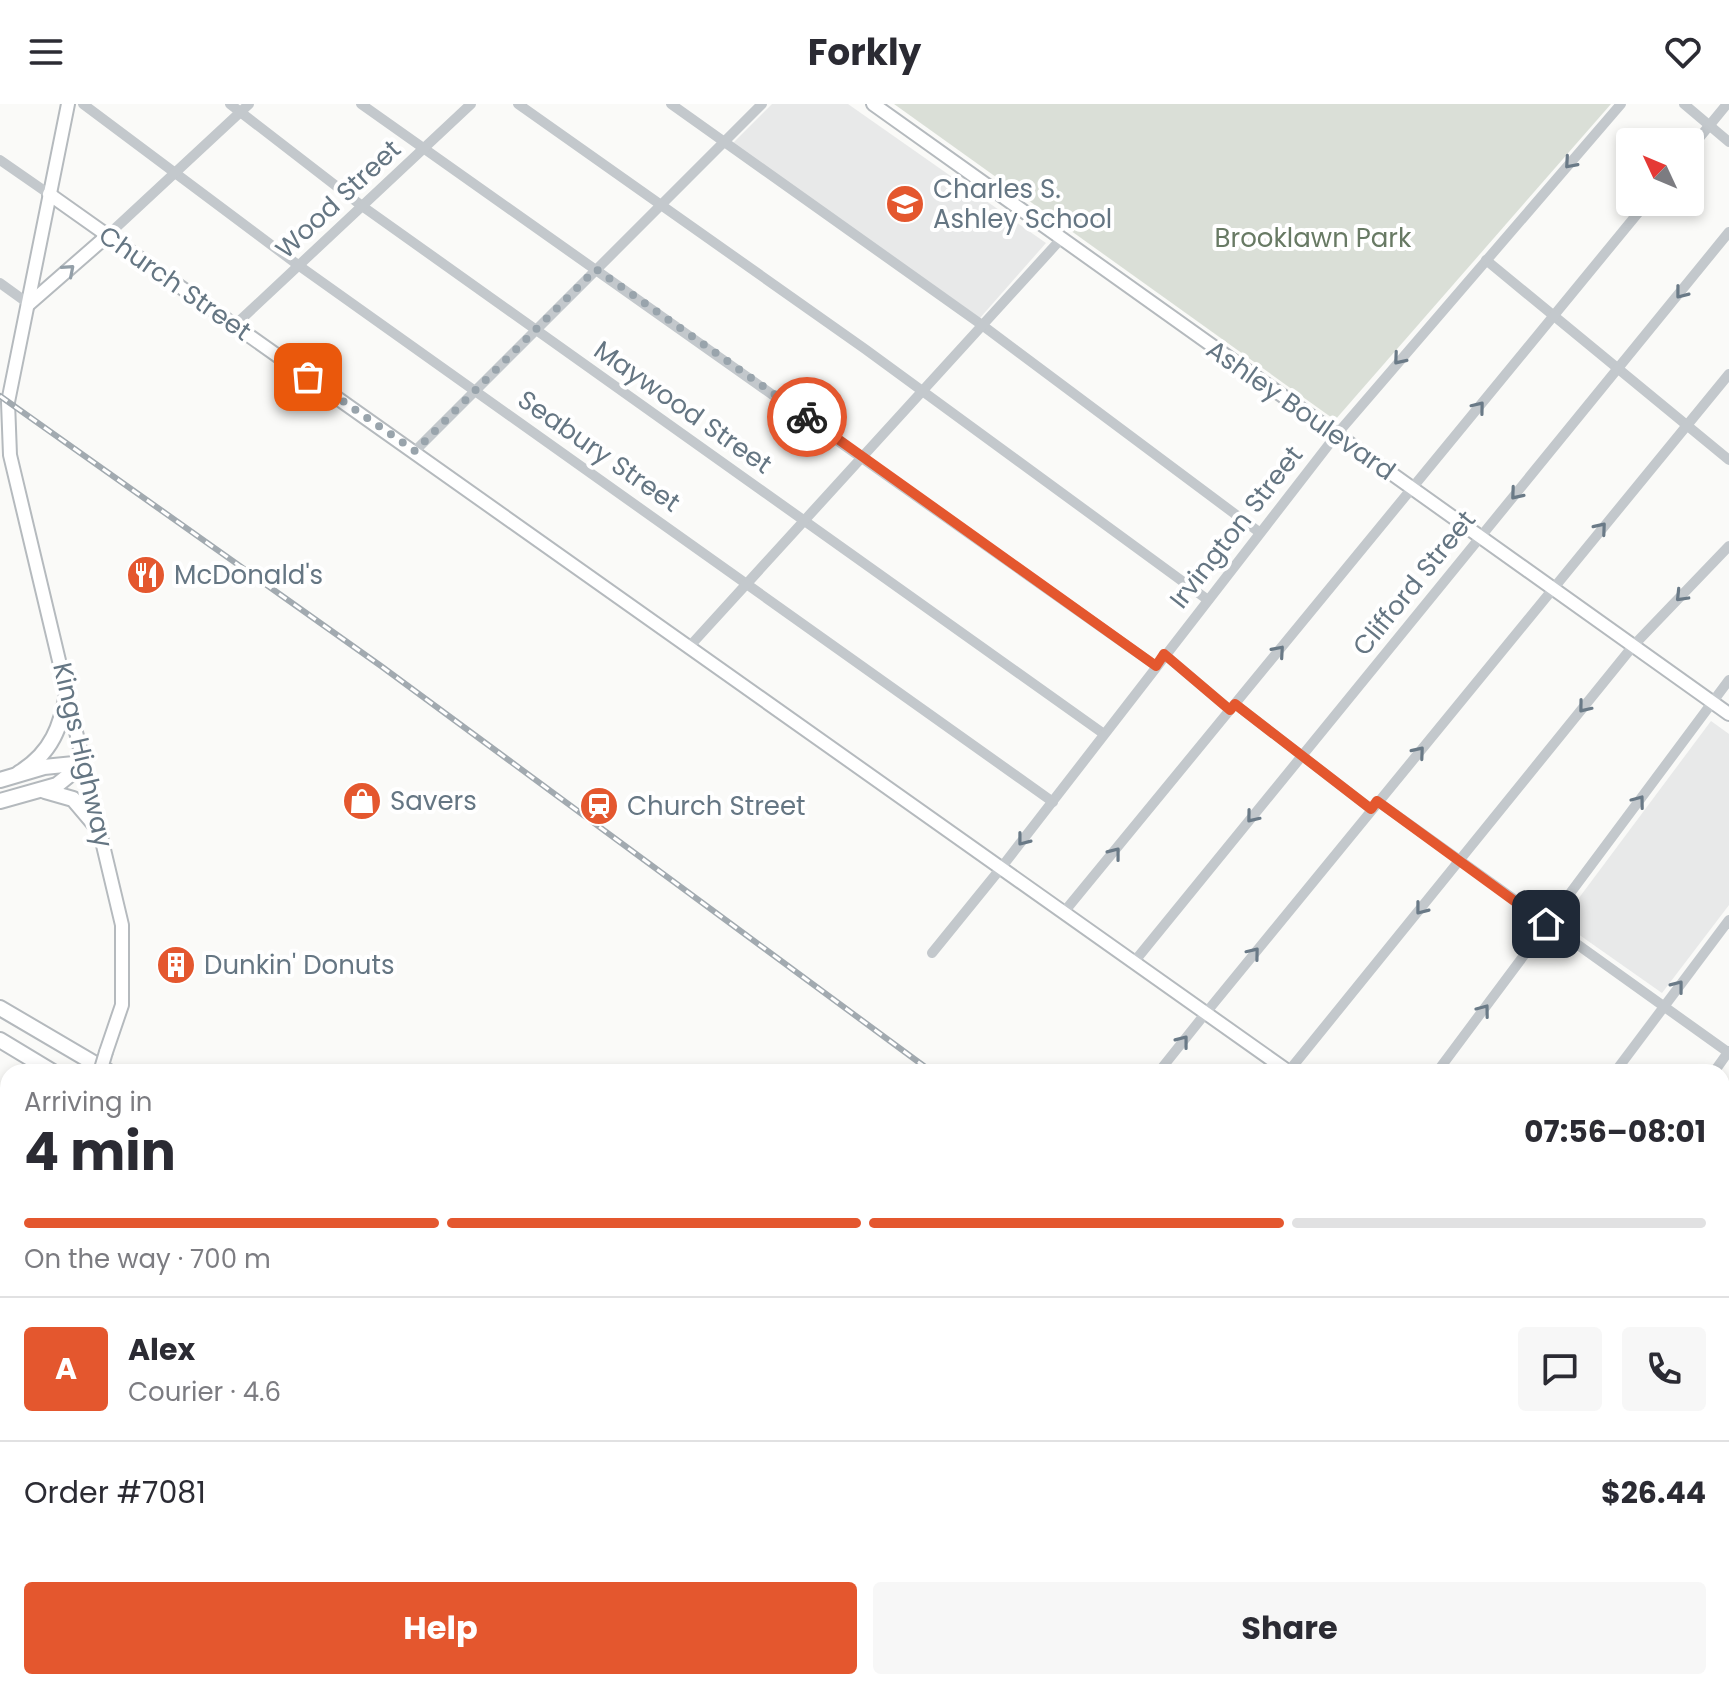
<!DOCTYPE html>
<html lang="en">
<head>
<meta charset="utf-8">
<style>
  body { margin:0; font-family:Poppins,sans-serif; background:#f7f7f7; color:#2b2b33; height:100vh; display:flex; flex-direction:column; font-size:30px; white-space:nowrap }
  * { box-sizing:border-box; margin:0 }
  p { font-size:26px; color:#7c7c81 }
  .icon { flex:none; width:44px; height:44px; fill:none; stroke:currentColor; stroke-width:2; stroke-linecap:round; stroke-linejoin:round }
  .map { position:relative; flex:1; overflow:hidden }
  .panel { position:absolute; left:0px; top:960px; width:1730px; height:626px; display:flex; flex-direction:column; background:#fff; border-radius:24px 24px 0 0; box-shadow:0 4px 12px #0003 }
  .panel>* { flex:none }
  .needle { width:52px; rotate:314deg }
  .buttons { position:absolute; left:1616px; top:24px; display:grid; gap:16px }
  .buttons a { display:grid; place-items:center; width:88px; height:88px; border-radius:8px; background:#fff; box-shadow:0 4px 12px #0003; font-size:40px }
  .pin { position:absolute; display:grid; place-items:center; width:68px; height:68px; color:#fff; margin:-34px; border-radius:16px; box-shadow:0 4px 12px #0006 }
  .courier { position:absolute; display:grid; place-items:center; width:80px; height:80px; margin:-40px; border:6px solid #e4572e; border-radius:50%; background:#fff; color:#222; box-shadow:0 2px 10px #0007 }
  .overview em { font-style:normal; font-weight:700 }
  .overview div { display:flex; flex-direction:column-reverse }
  .overview { display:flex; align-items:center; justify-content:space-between; height:136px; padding:0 24px }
  h1 { font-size:52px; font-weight:700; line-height:60px }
  .bar { display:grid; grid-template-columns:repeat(4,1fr); gap:12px 8px; align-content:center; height:96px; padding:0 24px }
  .bar i { height:10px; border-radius:6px; background:#e1e1e2 }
  .bar .selected { background:#e4572e }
  .bar p { grid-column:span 4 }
  .line { display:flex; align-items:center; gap:20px; padding:0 24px; border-top:2px solid #e1e1e2 }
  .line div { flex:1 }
  .round { display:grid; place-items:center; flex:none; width:84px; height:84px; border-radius:8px; background:#f7f7f7 }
  .primary-button { display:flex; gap:16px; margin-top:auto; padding:16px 24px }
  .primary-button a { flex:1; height:92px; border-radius:8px; background:#e4572e; color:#fff; font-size:32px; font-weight:700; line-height:92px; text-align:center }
  .primary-button a+a { background:#f7f7f7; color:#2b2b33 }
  header { display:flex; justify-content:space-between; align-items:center; height:104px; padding:0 24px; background:#fff; font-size:36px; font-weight:700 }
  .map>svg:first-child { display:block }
</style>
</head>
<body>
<header><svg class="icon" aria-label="menu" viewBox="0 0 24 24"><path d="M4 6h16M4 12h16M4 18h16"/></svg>Forkly<svg class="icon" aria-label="heart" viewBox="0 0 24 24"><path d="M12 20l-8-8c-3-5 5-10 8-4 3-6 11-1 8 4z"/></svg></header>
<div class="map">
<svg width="1729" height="1585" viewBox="0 0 1729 1585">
  <rect width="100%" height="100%" fill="#fafaf8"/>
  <g fill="#e8e9e9">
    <path d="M772,0h76l198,139 -66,75 -247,-175z"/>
    <path d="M1711,617l18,13v171l-67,88 -101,-71z"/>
  </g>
  <g fill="#dadfd7">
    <path d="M894,0h717l-276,316z"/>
    <path d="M470,1578h271l10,7h-287z"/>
    <path d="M1250,1578h191l7,7h-165z"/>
  </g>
  <path fill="#bbc7cb" d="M1441,1578h166l-6,7h-153z"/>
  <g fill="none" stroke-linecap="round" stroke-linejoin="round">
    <defs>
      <g id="major">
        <path d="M68,0l-60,298 2,53 112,470v80l-16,47"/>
        <path d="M873,0l856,610"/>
        <path d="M49,90l1240,878"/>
        <path d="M29,200l79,-69"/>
        <path d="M0,1102l8,2"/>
        <path d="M1722,1276l7,5"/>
        <path d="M1722,1448l7,-9"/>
        <path d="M763,1578l10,7"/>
        <path d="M1622,1585l5,-7"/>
      </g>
      <g id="highway">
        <path d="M19,669c33,-20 42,-47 49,-83"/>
        <path d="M0,676l44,-13 40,-4"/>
        <path d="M45,687l28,8 28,33"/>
        <path d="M0,697l57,-16 27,-22"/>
        <path d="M0,904l109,64"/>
        <path d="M0,936l53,32"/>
        <path d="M1082,1578l5,7"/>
        <path d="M1117,1578l6,7"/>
      </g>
    </defs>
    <use href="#major" stroke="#b5babe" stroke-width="16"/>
    <use href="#highway" stroke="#b4b9bd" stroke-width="18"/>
    <g stroke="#c3c8cc" stroke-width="10">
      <path d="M83,0l215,161 755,537"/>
      <path d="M230,0l132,102 742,528"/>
      <path d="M361,0l795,562"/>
      <path d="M518,0l347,245 343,251"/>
      <path d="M671,0l311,221 277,207"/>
      <path d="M1684,0l45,38"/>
      <path d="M1690,45l37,-45"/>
      <path d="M0,56l49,34"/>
      <path d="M108,131l141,-131"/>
      <path d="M1486,156l243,200"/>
      <path d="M0,179l29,21"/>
      <path d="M234,222l237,-222"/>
      <path d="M415,347l347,-347"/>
      <path d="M689,543l372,-408"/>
      <path d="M1164,550l66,56"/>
      <path d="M1235,600l136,105"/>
      <path d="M1377,697l352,252"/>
      <path d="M1064,808l583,-710"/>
      <path d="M932,849l69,-85 336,-434 284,-330"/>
      <path d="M1134,858l595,-730"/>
      <path d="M1165,968l-4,-3 44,-55 524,-640"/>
      <path d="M1288,968l345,-426 96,-100"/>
      <path d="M1437,968l292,-392"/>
      <path d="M1615,968l114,-152"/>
      <path d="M1714,968l15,-21"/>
      <path d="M1722,1190l7,5"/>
      <path d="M0,1310l8,-27"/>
      <path d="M1722,1366l7,5"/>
      <path d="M6,1502l2,-2"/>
      <path d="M385,1585l5,-7"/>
    </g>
    <use href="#major" stroke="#fff" stroke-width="12"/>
    <use href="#highway" stroke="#fff" stroke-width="14"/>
    <defs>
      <g id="rail">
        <path d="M0,292l381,270 551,406"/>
        <path d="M1722,1478l7,4"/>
      </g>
    </defs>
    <use href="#rail" stroke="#a2aab0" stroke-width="6"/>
    <use href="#rail" stroke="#fff" stroke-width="3" stroke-dasharray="9" stroke-linecap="butt"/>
    <defs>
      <path id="major-bridge" d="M100,968l6,-20"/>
    </defs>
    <use href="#major-bridge" stroke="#b5babe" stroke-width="16" stroke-linecap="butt"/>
    <use href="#major-bridge" stroke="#fff" stroke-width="12"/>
  </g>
  <defs><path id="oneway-chevron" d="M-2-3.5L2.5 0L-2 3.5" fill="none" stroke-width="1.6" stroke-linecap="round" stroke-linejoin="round" transform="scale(2)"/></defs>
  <g stroke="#6a7a87">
    <use href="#oneway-chevron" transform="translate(1570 59) rotate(131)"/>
    <use href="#oneway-chevron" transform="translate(1681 189) rotate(128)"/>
    <use href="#oneway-chevron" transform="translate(1399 255) rotate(130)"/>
    <use href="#oneway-chevron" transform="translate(1479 303) rotate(-51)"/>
    <use href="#oneway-chevron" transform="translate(1516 390) rotate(130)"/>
    <use href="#oneway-chevron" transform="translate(1601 424) rotate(-50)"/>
    <use href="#oneway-chevron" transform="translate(1681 492) rotate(134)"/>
    <use href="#oneway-chevron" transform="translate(1279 547) rotate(-49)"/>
    <use href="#oneway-chevron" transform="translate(1584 603) rotate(129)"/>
    <use href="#oneway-chevron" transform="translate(1419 648) rotate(-50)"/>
    <use href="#oneway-chevron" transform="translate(1639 697) rotate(-53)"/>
    <use href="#oneway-chevron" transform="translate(1252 713) rotate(129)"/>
    <use href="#oneway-chevron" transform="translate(1023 736) rotate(128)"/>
    <use href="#oneway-chevron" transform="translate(1115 749) rotate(-52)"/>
    <use href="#oneway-chevron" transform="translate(1421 805) rotate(128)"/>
    <use href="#oneway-chevron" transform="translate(1254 849) rotate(-51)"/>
    <use href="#oneway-chevron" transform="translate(1678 882) rotate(-52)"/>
    <use href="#oneway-chevron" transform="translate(1484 906) rotate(-53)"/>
    <use href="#oneway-chevron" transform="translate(1183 937) rotate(-52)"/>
  </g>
  <use stroke="#939fa8" href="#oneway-chevron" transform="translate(69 166) rotate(-41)"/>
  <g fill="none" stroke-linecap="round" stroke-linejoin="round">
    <path stroke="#99a4ac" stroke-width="8" stroke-dasharray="0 14.4" d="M308,273l107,74 181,-182 211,148"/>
    <path stroke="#e4572e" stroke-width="10" d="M807,313l349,249 8,-12 66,56 5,-6 136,105 6,-8 169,123"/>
  </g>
  <defs>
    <symbol id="school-disc" viewBox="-11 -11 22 22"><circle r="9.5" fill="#e4572e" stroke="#fff"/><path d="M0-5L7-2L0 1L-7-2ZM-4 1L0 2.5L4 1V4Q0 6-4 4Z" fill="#fff"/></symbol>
    <symbol id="restaurant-disc" viewBox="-11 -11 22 22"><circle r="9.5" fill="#e4572e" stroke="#fff"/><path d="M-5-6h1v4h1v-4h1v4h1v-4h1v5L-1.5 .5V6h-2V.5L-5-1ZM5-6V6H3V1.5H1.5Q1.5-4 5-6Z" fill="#fff"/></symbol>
    <symbol id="shop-disc" viewBox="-11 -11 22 22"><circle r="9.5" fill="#e4572e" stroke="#fff"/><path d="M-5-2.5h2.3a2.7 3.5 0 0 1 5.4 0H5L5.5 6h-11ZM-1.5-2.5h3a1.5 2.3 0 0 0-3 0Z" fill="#fff"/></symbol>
    <symbol id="station-disc" viewBox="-11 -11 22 22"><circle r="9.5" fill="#e4572e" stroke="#fff"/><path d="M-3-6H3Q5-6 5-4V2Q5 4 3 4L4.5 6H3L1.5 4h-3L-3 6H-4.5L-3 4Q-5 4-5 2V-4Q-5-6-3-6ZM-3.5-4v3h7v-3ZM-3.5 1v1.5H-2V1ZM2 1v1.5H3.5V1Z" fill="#fff"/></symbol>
    <symbol id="building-disc" viewBox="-11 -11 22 22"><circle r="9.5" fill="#e4572e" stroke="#fff"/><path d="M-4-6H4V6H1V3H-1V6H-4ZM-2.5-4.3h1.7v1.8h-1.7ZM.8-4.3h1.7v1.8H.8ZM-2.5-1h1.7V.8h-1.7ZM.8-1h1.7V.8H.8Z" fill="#fff"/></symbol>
  </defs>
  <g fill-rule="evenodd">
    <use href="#school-disc" x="883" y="78" width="44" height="44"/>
    <use href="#restaurant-disc" x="124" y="449" width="44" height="44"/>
    <use href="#shop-disc" x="340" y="675" width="44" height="44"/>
    <use href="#station-disc" x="577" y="680" width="44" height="44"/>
    <use href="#building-disc" x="154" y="839" width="44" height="44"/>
  </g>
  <g text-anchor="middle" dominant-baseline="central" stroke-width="8" stroke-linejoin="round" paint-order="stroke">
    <g font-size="26" fill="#657683" stroke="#fff" text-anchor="start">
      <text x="933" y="85">Charles S.<tspan x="933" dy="30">Ashley School</tspan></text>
      <text x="174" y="471">McDonald's</text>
      <text x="390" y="697">Savers</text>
      <text x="627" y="702">Church Street</text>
      <text x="204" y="861">Dunkin' Donuts</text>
    </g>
    <g font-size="26" fill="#657683" stroke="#fff">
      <text transform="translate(338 95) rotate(-43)">Wood Street</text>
      <text transform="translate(175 179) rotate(35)">Church Street</text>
      <text transform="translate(683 303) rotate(35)">Maywood Street</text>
      <text transform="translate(1301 306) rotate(35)">Ashley Boulevard</text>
      <text transform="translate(599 347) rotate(35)">Seabury Street</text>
      <text transform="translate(1236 423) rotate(-52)">Irvington Street</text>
      <text transform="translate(1414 479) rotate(-51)">Clifford Street</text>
      <text transform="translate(83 651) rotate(77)">Kings Highway</text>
    </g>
    <g font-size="26" fill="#687a64" stroke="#fff">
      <text x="1313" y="134">Brooklawn Park</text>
    </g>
  </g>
</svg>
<div class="buttons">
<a><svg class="needle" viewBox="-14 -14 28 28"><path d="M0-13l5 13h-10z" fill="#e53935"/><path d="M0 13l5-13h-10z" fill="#7c7c81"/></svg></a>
</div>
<div class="pin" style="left:308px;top:273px;background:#ea580c"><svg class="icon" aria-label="bag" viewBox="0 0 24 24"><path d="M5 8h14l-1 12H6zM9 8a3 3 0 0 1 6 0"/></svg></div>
<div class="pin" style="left:1546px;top:820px;background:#1f2937"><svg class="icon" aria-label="home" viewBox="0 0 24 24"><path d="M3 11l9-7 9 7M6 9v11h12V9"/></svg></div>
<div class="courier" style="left:807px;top:313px"><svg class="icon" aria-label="bike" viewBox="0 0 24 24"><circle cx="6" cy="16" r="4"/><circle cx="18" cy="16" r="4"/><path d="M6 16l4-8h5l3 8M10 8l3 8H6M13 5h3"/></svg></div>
<section class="panel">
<div class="overview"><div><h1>4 min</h1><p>Arriving in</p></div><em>07:56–08:01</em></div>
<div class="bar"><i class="selected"></i><i class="selected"></i><i class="selected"></i><i></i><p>On the way · 700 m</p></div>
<div class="line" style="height:144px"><b class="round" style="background:#e4572e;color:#fff">A</b><div><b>Alex</b><p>Courier · 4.6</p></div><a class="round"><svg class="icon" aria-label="chat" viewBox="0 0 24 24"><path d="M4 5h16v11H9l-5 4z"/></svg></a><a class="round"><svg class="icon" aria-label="phone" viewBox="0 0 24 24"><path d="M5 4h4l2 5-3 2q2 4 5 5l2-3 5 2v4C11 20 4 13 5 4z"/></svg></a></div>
<div class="line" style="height:104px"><div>Order #7081</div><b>$26.44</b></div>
<div class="primary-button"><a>Help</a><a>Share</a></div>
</section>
</div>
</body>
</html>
